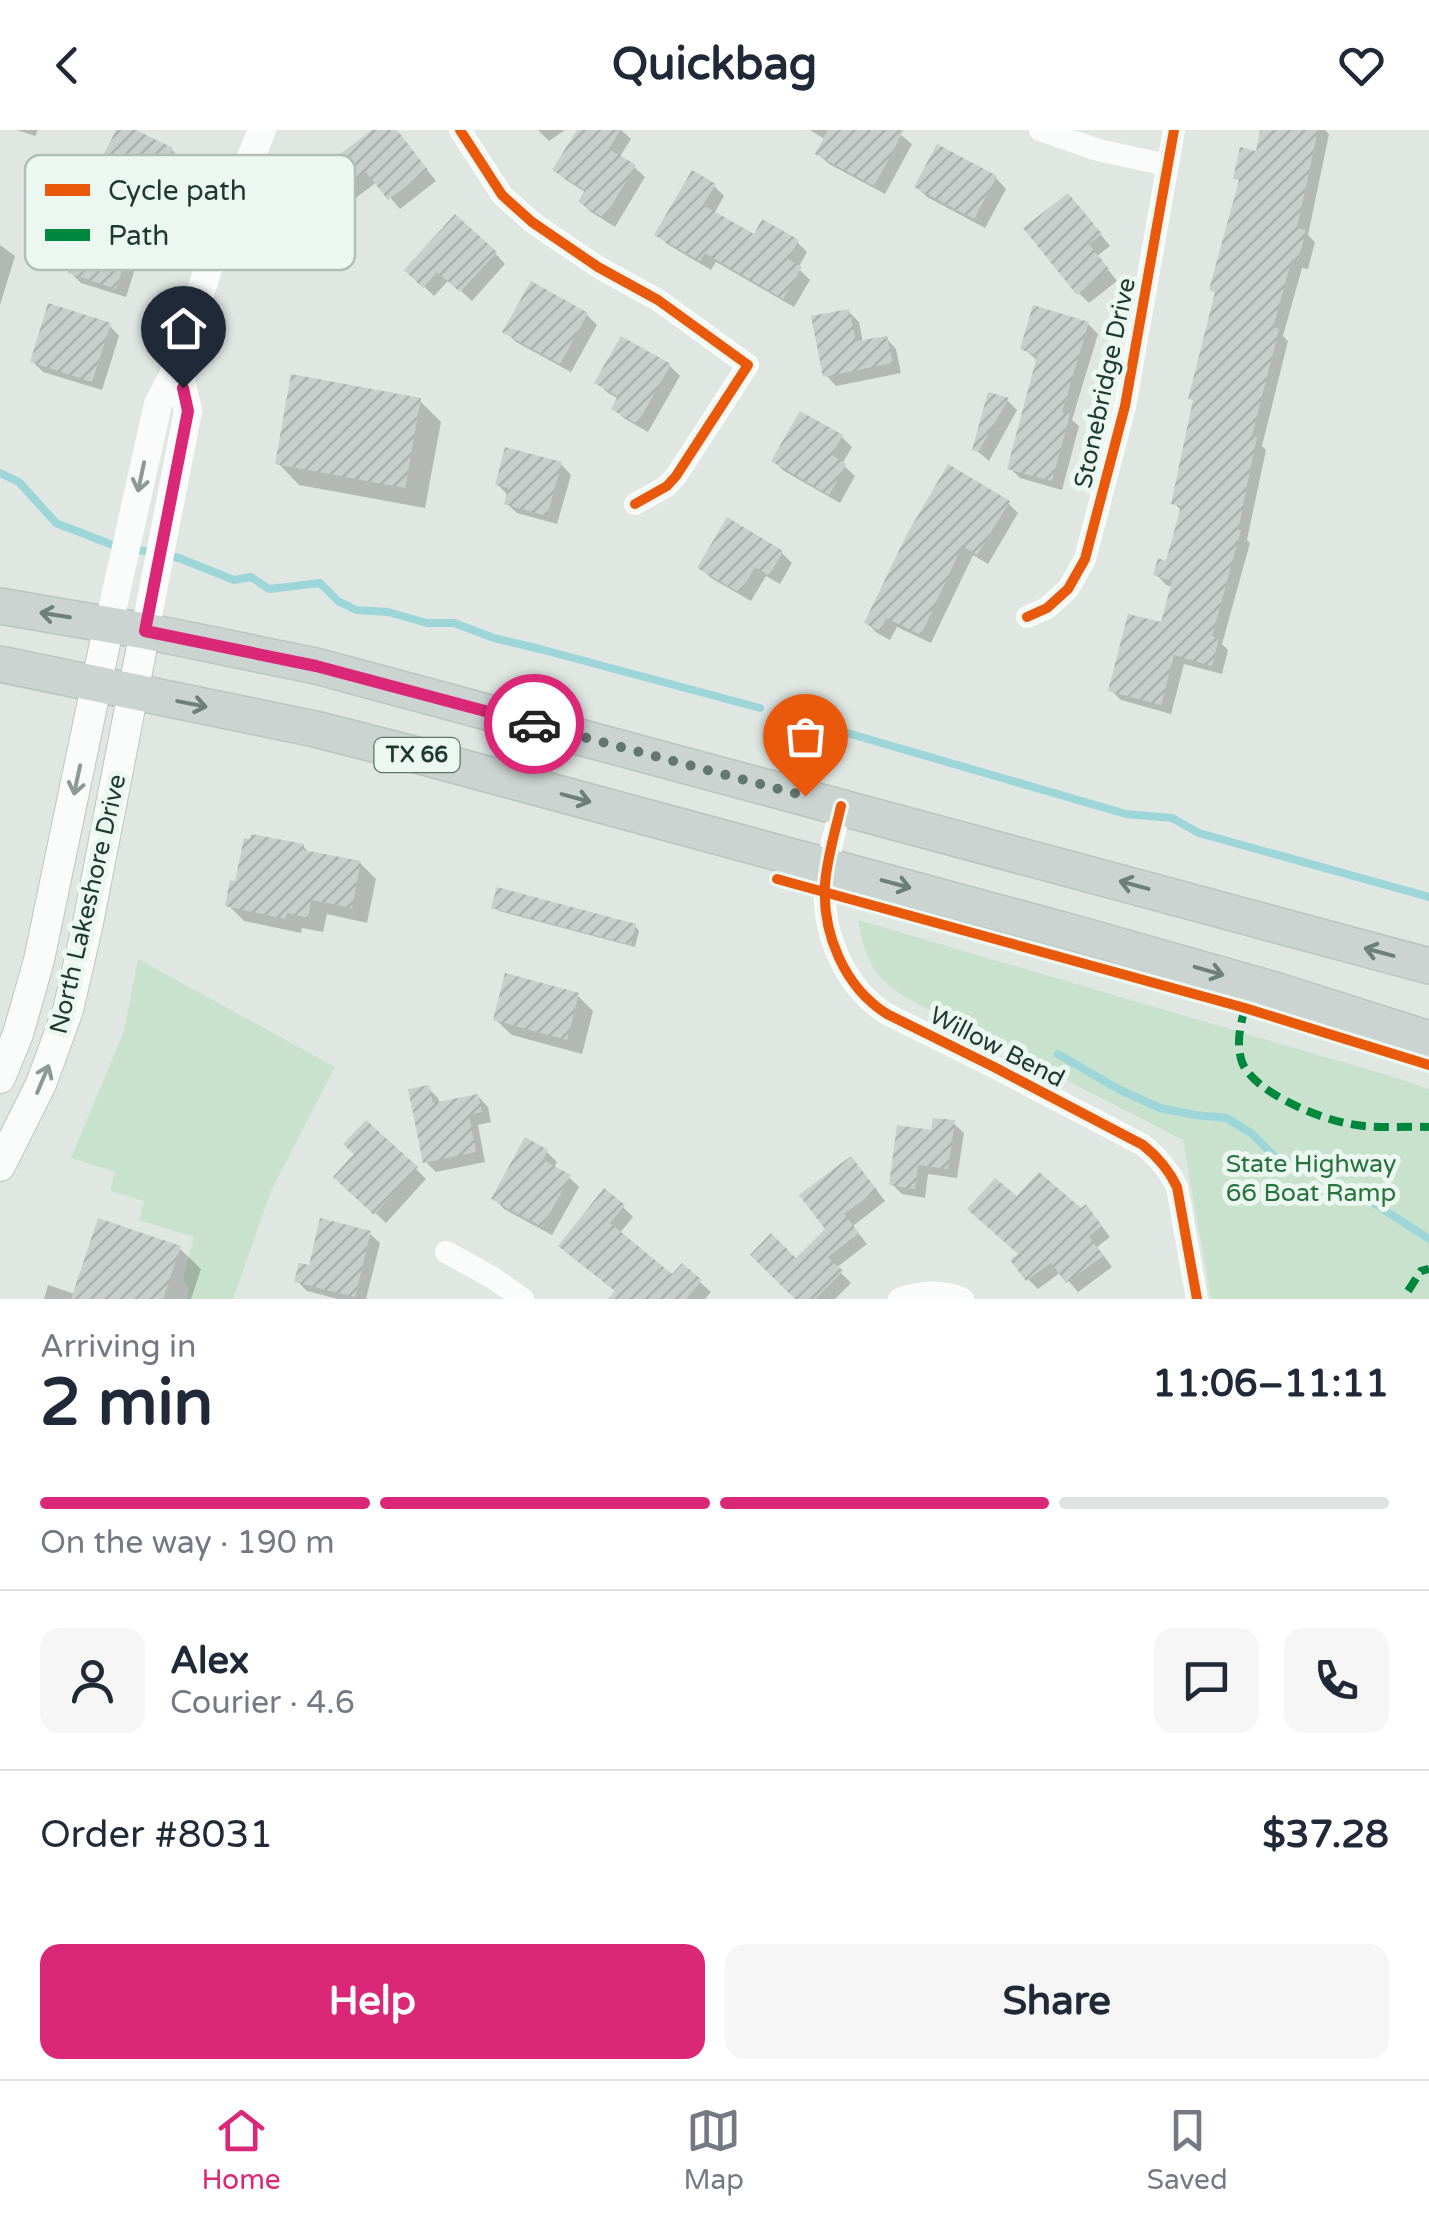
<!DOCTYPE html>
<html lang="en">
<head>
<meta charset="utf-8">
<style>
  body { margin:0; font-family:"Varela Round",sans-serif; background:#f6f6f7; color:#1f2937; height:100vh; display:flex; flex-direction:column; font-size:38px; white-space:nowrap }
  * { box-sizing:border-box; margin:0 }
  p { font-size:32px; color:#747a83 }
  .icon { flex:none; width:55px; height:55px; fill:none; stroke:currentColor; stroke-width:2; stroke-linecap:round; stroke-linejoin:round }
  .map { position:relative; height:1169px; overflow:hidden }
  .side { display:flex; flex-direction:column; background:#fff; flex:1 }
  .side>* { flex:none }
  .pin { position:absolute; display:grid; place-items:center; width:85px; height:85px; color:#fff; margin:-102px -42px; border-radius:50% 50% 50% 0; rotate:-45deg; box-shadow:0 0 10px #0007 }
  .pin .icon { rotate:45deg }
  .courier { position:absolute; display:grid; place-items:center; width:100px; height:100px; margin:-50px; border:8px solid #db2777; border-radius:50%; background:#fff; color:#222; box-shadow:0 2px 12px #0007 }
  .headline em { font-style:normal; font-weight:700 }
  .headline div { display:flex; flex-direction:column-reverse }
  .headline { display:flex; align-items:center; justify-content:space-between; height:170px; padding:0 40px }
  h1 { font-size:65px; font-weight:700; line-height:75px }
  .bar { display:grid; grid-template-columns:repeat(4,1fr); gap:15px 10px; align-content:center; height:120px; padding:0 40px }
  .bar i { height:12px; border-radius:8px; background:#e0e1e3 }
  .bar .active { background:#db2777 }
  .bar p { grid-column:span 4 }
  .line { display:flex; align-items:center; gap:25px; padding:0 40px; border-top:2px solid #e0e1e3 }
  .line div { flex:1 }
  .round { display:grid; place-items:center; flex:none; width:105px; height:105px; border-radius:20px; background:#f6f6f7 }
  .cta { display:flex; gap:20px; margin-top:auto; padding:20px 40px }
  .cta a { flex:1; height:115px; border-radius:20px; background:#db2777; color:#fff; font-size:40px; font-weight:700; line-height:115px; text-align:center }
  .cta a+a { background:#f6f6f7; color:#1f2937 }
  header { display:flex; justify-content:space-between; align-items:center; height:130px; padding:0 40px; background:#fff; font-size:45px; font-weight:700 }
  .tabs { display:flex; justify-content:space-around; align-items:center; height:140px; border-top:2px solid #e0e1e3; background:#fff; font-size:28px; color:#747a83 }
  .tabs a { display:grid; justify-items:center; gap:5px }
  .tabs .active { color:#db2777 }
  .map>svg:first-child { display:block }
</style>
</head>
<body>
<header><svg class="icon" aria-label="back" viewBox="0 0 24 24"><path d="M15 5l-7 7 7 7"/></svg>Quickbag<svg class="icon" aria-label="heart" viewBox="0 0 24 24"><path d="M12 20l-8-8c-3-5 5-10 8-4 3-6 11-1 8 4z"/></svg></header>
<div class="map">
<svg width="1429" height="1169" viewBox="0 0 1429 1169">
  <defs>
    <pattern id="building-hatch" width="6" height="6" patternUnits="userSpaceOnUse" patternTransform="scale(2.5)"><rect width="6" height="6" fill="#c7cecb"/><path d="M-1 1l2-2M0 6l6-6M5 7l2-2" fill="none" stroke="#aab2af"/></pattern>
  </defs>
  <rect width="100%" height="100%" fill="#e0e7e3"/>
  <g fill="#c8e2cd">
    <path d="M858,790l539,158 32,11v210h-218l-28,-159 -271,-139c-39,-24 -45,-36 -54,-81z"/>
    <path d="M138,829l197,108 -63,122 -39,110h-46l2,-10 -6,-11 11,-41 -55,-17 5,-19 -34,-10 5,-19 -44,-14 53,-127z"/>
  </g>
  <g fill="#0003">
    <path d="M17,0h21l-3,6z"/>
    <path d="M119,0h11l42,20 10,11 -23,46 -39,-19 -11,-10 3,-7 -9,-9z"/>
    <path d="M376,0h20l40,51 -36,28 -23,-27 -44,33 -10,-10z"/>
    <path d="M538,0h27l-16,11z"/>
    <path d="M580,0h41l10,9 -12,19 15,9 11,10 -30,50 -24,-15 -10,-10 6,-9 -21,-13 -11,-10z"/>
    <path d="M810,0h85l17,14 -27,50 -56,-30 -11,-10 8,-14z"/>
    <path d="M1263,0h62l4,4 -21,101 7,7 -7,27 -6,-1 -19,68 5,5 -26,105 4,4 -19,90 3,3 -28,101 6,6 -6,24 -38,-10 -13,50 -50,-14 -10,-10 52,-65 10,-38 -7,-2 -10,-11 12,-10 14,-53 -8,-8 21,-101 -4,-4 26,-104 -5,-5 29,-106 -5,-5 22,-24z"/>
    <path d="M938,18l58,30 10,11 -21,39 -58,-31 -10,-10z"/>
    <path d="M714,56l10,10 -10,18 41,24 42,4 10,10 -9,16 12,12 -16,27 -78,-45 -5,8 -44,-26 -10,-10z"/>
    <path d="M1078,76l32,40 -13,10 20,25 -28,22 -10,-10z"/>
    <path d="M133,103l10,11 -17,53 -45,-14 -10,-10 7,-21 -7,-2 -10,-11z"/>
    <path d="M0,115l15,11 -15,49z"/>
    <path d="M495,123l10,11 -33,37 -23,-21 -15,16 -27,-26z"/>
    <path d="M848,181l11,11 4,21 23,-5 10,11 5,24 -65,13 -10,-11z"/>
    <path d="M587,185l10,10 -26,47 -55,-30 -10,-10z"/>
    <path d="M1088,194l10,10 -26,86 7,6 -17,64 -42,-12 -10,-10 28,-107 -15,-13z"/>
    <path d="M109,195l10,11 -17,54 -59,-18 -11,-11z"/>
    <path d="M670,236l10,10 -32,56 -23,-13 -11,-11 5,-9 -11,-6 -11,-11z"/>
    <path d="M1007,270l10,10 -28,51 -14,-12z"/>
    <path d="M420,271l21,21 -16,86 -126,-23 -21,-22z"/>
    <path d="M842,307l10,10 -10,17 13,12 -15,27 -56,-32 -10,-10z"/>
    <path d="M561,334l10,11 -14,49 -40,-11 -11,-10 2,-8 -11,-11z"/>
    <path d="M1008,373l10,10 -30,51 -15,-9 -42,88 -34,-16 -7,13 -13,-7 -10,-10z"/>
    <path d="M782,423l10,10 -12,21 -14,-8 -15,25 -40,-23 -10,-10z"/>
    <path d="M303,716l7,8 50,9 16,16 -9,44 -40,-9 -4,18 -21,-4 -1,5 -57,-12 -16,-16z"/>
    <path d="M494,777l141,19 4,5 -4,16 -136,-36z"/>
    <path d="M577,865l16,16 -11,43 -70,-19 -16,-15z"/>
    <path d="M428,958l10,10 2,6 38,-8 10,11 3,15 -13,3 7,37 -49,10 -10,-10z"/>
    <path d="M953,993l11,10 -7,45 -29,-4 -3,24 -23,-4 -10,-10 41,-51z"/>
    <path d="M547,1022l10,10 -3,6 15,9 10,10 -27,48 -48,-26 -10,-11z"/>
    <path d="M416,1039l10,10 -40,44 -49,-46z"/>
    <path d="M861,1040l24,31 -32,25 14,18 -31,24 15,15 -16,16h-36l-3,-38 32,-32z"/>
    <path d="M1017,1070l63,11 16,7 14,19 -13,10 15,20 -34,25 -17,-20 -23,17 -10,-10 -7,-24z"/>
    <path d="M623,1077l10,10 -14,17 53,43 10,-11 29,26 -6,7h-88v-7l-46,-36z"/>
    <path d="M369,1103l11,10 -14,56h-28l-31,-8 -10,-10 14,-13z"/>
    <path d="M179,1118l22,21 -10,30h-147l4,-14 27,9z"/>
  </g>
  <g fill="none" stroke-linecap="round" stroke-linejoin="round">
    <g stroke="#9dd6d8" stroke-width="8">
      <path d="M0,343l19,9 37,41 54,21 69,14 55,22 17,-3 18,12 51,-6 18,18 18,9 32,2 39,11h27l40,15 46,11 220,59"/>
      <path d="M806,591l320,93 46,4 27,15 230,64"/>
      <path d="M1058,924l62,36 40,18 35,7 32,3 24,15 25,25 34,11 62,33 57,37"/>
    </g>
  </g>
  <g fill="url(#building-hatch)">
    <path d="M116,0h20l37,18 -25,51 -42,-21 5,-10 -11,-6z"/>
    <path d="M372,0h25l31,40 -40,30 -22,-28 -45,34 -18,-24z"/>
    <path d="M577,0h43l-11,19 27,16 -32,53 -26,-16 7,-12 -33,-20z"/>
    <path d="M828,0h76l-30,56 -59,-32z"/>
    <path d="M1260,0h58l-21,98 9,2 -8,31 -6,-2 -19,68 6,2 -27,107 5,1 -19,93h3l-29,106 7,2 -7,28 -38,-11 -13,50 -53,-14 20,-77 33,8 11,-41 -19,-6 5,-17 8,3 15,-55 -10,-2 22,-104 -5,-1 27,-107 -6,-2 30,-110 -6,-1 7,-32 16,4z"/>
    <path d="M937,14l60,32 -23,43 -60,-32z"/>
    <path d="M692,40l24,14 -13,21 51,29 8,-15 37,21 -11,19 14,8 -19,32 -78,-46 -5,8 -46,-26z"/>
    <path d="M1068,63l34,41 -13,10 20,25 -32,26 -54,-67z"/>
    <path d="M68,80l66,21 -18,58 -48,-16 9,-27 -19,-6z"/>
    <path d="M455,84l42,38 -37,40 -23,-20 -14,16 -19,-18z"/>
    <path d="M531,151l57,32 -28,51 -58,-32z"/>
    <path d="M48,173l63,20 -19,59 -62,-20z"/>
    <path d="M1033,175l56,17 -27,90 8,2 -18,67 -45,-12 30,-113 -17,-7z"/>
    <path d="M849,179l7,32 31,-5 6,27 -70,14 -12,-61z"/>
    <path d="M621,206l50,28 -34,60 -26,-15 7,-13 -24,-13z"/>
    <path d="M291,244l130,24 -16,90 -130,-24z"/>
    <path d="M988,262l21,6 -31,54 -6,-2z"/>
    <path d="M800,281l43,24 -11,20 14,9 -17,31 -58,-34z"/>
    <path d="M505,317l57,15 -15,54 -43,-12 4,-16 -13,-3z"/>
    <path d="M948,334l62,37 -33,54 -15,-9 -41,89 -35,-17 -6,13 -16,-8 43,-89z"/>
    <path d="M727,387l56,34 -14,25 -14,-9 -15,26 -43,-25z"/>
    <path d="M251,704l53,10 -1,6 58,11 -9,47 -41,-8 -3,18 -21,-5 -2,6 -60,-13 5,-26 5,1 9,-43 6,1z"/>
    <path d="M497,757l139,37 -5,21 -140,-37z"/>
    <path d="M505,843l74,20 -12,47 -74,-20z"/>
    <path d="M429,955l4,18 45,-9 4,18 -13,3 7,37 -53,11 -15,-74z"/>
    <path d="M933,988l22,2 -7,49 -30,-4 -3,24 -26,-4 8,-60 34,5z"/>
    <path d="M366,990l52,47 -44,48 -41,-38 21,-23 -11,-10z"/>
    <path d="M525,1007l23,13 -5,10 28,15 -29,52 -51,-28z"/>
    <path d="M851,1026l26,34 -33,24 15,19 -31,24 15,14 -28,28h-20l-45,-44 21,-22 25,25 29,-29 -26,-34z"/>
    <path d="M1039,1042l42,36 5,-4 16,22 -13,10 14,20 -37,27 -15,-20 -25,18 -16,-21 8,-6 -51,-45 28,-31 22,18z"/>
    <path d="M604,1058l21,17 -15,18 62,51 10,-11 20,17 -16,19h-78l7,-8 -57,-45z"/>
    <path d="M98,1088l83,28 -18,53h-92z"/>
    <path d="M320,1088l51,13 -16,66 -61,-15 5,-19 10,2z"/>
  </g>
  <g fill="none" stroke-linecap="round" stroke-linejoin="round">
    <defs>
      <g id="secondary">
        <path d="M0,948l18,-44 21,-74 70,-336"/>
        <path d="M0,1036l41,-82 27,-74 20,-87 57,-292"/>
      </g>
      <g id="primary">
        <path d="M0,476l145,25 171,35 1113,300"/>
        <path d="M0,534l315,65 98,25 661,179 204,58 151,48"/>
      </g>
    </defs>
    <use href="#secondary" stroke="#bcc6c1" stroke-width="32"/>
    <use href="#primary" stroke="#bac4c0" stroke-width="38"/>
    <g stroke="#fafbfb" stroke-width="22">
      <path d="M460,0l42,65 30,27 66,45 60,33 90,65 -72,111 -9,10 -32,18"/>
      <path d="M1040,0l58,20 69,15"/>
      <path d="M1027,487l20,-9 21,-19 17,-30 40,-153 49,-276"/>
      <path d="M841,676c-6,26 -14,52 -16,78 -3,49 19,103 62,130l107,53 149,78c15,12 26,25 34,42l20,112"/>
      <path d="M446,1122l47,26 30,21"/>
      <path d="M899,1169c20,-8 44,-9 64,0"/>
    </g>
    <g stroke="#fafbfb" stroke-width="28">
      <path d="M109,494l49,-220 20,-38 38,-123 46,-113"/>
      <path d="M145,501l43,-220 -10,-45"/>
    </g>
    <use href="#secondary" stroke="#fafbfb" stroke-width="30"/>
    <use href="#primary" stroke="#ccd4d1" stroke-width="35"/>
    <g stroke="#00873e" stroke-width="8" stroke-dasharray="15 8" stroke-linecap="butt">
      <path d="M1245,878c-5,18 -9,36 -3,54 11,30 78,57 108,62 25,5 53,2 79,3"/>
      <path d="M1408,1161l13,-20 8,-2"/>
    </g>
    <defs>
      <g id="cycleway">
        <path d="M460,0l42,65 30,27 66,45 60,33 90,65 -72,111 -9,10 -32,18"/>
        <path d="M1027,487l20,-9 21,-19 17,-30 40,-153 49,-276"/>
        <path d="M841,676c-6,26 -14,52 -16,78 -3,49 19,103 62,130l107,53 149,78c15,12 26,25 34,42l20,112"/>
        <path d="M777,749l468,129 184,57"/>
      </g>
    </defs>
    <use href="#cycleway" stroke="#edf7f1" stroke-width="16"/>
    <use href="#cycleway" stroke="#e8590c" stroke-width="10"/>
  </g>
  <defs><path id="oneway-shaft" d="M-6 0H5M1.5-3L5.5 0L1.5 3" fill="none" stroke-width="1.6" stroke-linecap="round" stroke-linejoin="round" transform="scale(2.5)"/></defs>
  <g stroke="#8c9a96">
    <use href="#oneway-shaft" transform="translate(141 347) rotate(102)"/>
    <use href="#oneway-shaft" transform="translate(77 650) rotate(102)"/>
    <use href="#oneway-shaft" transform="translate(43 949) rotate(-67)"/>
  </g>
  <g stroke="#6c7f78">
    <use href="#oneway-shaft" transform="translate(55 485) rotate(-171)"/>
    <use href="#oneway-shaft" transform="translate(192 574) rotate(11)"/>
    <use href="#oneway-shaft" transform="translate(576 668) rotate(15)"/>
    <use href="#oneway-shaft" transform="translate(896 754) rotate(15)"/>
    <use href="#oneway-shaft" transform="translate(1134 755) rotate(-165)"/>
    <use href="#oneway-shaft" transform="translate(1379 822) rotate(-165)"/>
    <use href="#oneway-shaft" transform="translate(1209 841) rotate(16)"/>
  </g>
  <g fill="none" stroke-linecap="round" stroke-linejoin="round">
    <path stroke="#62776f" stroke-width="10" stroke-dasharray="0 18" d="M534,594l271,72"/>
    <path stroke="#db2777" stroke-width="12" d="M183,258l5,23 -43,220 171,35 218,58"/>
  </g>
  <g text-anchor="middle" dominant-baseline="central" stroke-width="10" stroke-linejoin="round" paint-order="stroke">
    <rect fill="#edf7f1" stroke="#5c736a" stroke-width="2.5" x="374.5" y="608" width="85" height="34" rx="8"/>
    <g font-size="22" font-weight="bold" fill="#1e3a30">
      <text x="417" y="625">TX 66</text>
    </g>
    <g font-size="25" fill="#1e3a30" stroke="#edf7f1">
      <text transform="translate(1105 253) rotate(-78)">Stonebridge Drive</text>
      <text transform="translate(88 774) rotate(-77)">North Lakeshore Drive</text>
      <text transform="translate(997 917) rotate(27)">Willow Bend</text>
    </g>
    <g font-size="25" fill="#26733d" stroke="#edf7f1">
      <text x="1311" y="1034">State Highway<tspan x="1311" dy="29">66 Boat Ramp</tspan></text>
    </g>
  </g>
  <rect x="25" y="25" width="330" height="115" rx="15" fill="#edf7f1" stroke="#afbeb7" stroke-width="2.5"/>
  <rect x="45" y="54" width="45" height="12" fill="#e8590c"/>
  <rect x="45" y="99" width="45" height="12" fill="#00873e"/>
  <g font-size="28" fill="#1e3a30">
    <text x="108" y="70">Cycle path</text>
    <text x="108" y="115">Path</text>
  </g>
</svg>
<div class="pin" style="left:805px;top:666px;background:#ea580c"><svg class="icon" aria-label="bag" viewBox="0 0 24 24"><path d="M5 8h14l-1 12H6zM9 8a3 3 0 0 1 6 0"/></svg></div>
<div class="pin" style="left:183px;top:258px;background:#1f2937"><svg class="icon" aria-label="home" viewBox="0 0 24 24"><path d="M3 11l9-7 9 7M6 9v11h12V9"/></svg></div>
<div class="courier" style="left:534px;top:594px"><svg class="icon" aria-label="car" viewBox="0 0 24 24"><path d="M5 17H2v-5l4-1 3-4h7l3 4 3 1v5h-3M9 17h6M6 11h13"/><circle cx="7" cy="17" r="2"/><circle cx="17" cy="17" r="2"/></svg></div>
</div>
<section class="side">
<div class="headline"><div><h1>2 min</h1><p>Arriving in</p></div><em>11:06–11:11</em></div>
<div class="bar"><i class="active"></i><i class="active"></i><i class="active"></i><i></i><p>On the way · 190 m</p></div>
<div class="line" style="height:180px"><a class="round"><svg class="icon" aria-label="person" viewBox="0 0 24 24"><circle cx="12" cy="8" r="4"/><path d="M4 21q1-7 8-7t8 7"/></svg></a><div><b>Alex</b><p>Courier · 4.6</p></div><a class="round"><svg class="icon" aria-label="chat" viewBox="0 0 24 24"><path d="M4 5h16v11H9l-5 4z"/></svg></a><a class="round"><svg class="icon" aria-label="phone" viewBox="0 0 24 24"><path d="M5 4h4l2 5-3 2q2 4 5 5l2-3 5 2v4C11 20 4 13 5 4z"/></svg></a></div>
<div class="line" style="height:130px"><div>Order #8031</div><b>$37.28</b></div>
<div class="cta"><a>Help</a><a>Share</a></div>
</section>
<nav class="tabs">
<a class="active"><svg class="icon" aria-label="home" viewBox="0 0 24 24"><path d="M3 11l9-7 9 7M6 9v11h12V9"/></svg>Home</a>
<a><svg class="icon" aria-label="map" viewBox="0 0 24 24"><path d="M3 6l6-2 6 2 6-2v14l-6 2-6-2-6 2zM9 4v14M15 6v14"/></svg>Map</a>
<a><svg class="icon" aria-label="saved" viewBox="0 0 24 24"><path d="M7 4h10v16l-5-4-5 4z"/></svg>Saved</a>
</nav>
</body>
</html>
